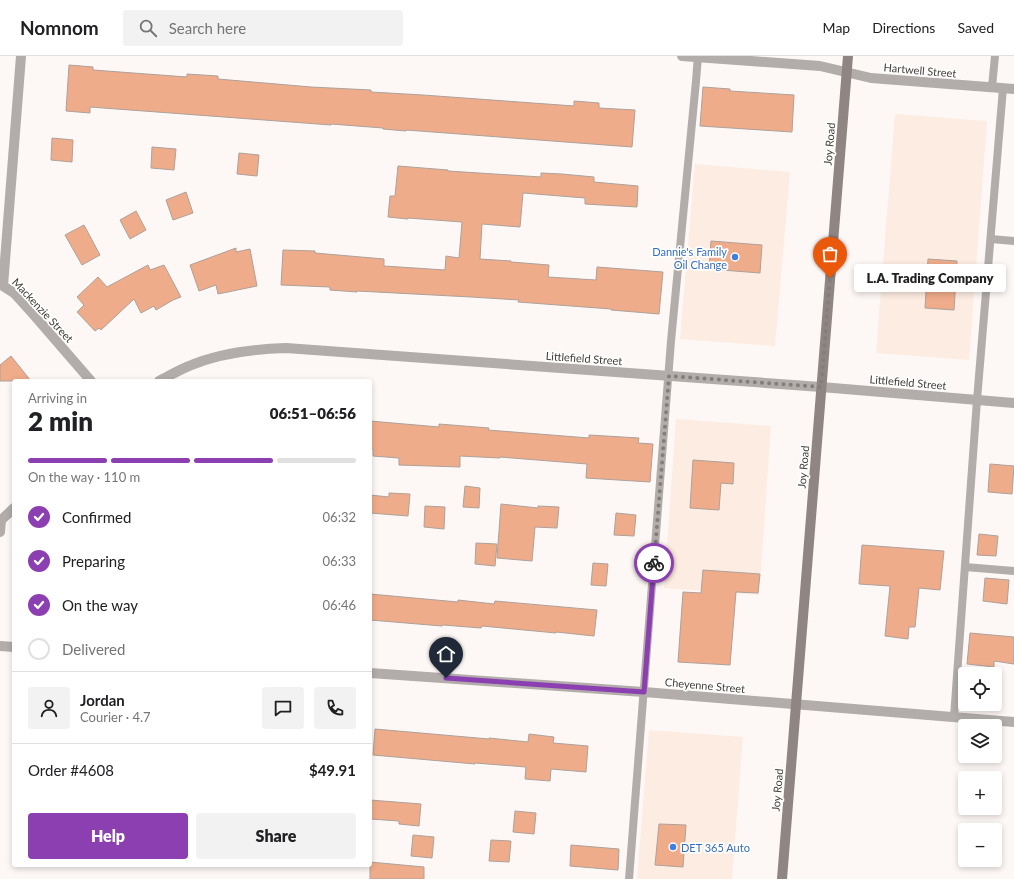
<!DOCTYPE html>
<html lang="en">
<head>
<meta charset="utf-8">
<style>
  body { margin:0; font-family:Lato,sans-serif; background:#f2f2f2; color:#202124; height:100vh; display:flex; flex-direction:column; font-size:15px; white-space:nowrap }
  * { box-sizing:border-box; margin:0 }
  p { font-size:13px; color:#757577 }
  .icon { flex:none; width:22px; height:22px; fill:none; stroke:currentColor; stroke-width:2; stroke-linecap:round; stroke-linejoin:round }
  .map { position:relative; flex:1; overflow:hidden }
  .sheet { position:absolute; left:12px; top:323px; width:360px; height:488px; display:flex; flex-direction:column; background:#fff; border-radius:4px; box-shadow:0 2px 6px #0003 }
  .sheet>* { flex:none }
  .buttons { position:absolute; left:958px; top:611px; display:grid; gap:8px }
  .buttons a { display:grid; place-items:center; width:44px; height:44px; border-radius:4px; background:#fff; box-shadow:0 2px 6px #0003; font-size:20px }
  .pin { position:absolute; display:grid; place-items:center; width:34px; height:34px; color:#fff; margin:-41px -17px; border-radius:50% 50% 50% 0; rotate:-45deg; box-shadow:0 0 4px #0007 }
  .pin .icon { rotate:45deg }
  .courier { position:absolute; display:grid; place-items:center; width:40px; height:40px; margin:-20px; border:3px solid #8b3fb1; border-radius:50%; background:#fff; color:#222; box-shadow:0 1px 5px #0007 }
  .bubble { position:absolute; height:28px; border-radius:4px; background:#fff; box-shadow:0 2px 6px #0003; font-size:13px; font-weight:800; line-height:28px; text-align:center }
  .summary em { font-style:normal; font-weight:800 }
  .summary div { display:flex; flex-direction:column-reverse }
  .summary { display:flex; align-items:center; justify-content:space-between; height:68px; padding:0 16px }
  h1 { font-size:26px; font-weight:800; line-height:30px }
  .bar { display:grid; grid-template-columns:repeat(4,1fr); gap:6px 4px; align-content:center; height:48px; padding:0 16px }
  .bar i { height:5px; border-radius:3px; background:#e0e0e0 }
  .bar .selected { background:#8b3fb1 }
  .bar p { grid-column:span 4 }
  .line { display:flex; align-items:center; gap:10px; padding:0 16px; border-top:1px solid #e0e0e0 }
  .line div { flex:1 }
  .round { display:grid; place-items:center; flex:none; width:42px; height:42px; border-radius:4px; background:#f2f2f2 }
  ol { padding:0 16px; list-style:none }
  li { display:flex; align-items:center; gap:12px; height:44px }
  li p { margin-inline-start:auto }
  li .icon { padding:4px; border-radius:50%; background:#8b3fb1; color:#fff; stroke-width:4 }
  li:last-child { color:#757577 }
  li i { width:22px; height:22px; border:2px solid #e0e0e0; border-radius:50% }
  .button { display:flex; gap:8px; margin-top:auto; padding:8px 16px }
  .button a { flex:1; height:46px; border-radius:4px; background:#8b3fb1; color:#fff; font-size:16px; font-weight:800; line-height:46px; text-align:center }
  .button a+a { background:#f2f2f2; color:#202124 }
  header { display:flex; align-items:center; gap:24px; box-sizing:border-box; height:56px; padding:0 20px; background:#fff; border-bottom:1px solid #e0e0e0 }
  header strong { font-size:19px }
  nav { display:flex; gap:22px; margin-inline-start:auto; font-size:14px }
  .search { width:280px; height:36px; background:#f2f2f2; display:flex; align-items:center; gap:10px; box-sizing:border-box; padding:0 14px; border-radius:4px; color:#757577; font-size:15px }
  .map>svg:first-child { display:block }
</style>
</head>
<body>
<header>
<strong>Nomnom</strong>
<div class="search"><svg class="icon" aria-label="search" viewBox="0 0 24 24"><circle cx="10" cy="10" r="6"/><path d="M15 15l6 6"/></svg>Search here</div>
<nav><a>Map</a><a>Directions</a><a>Saved</a></nav>
</header>
<div class="map">
<svg width="1014" height="823" viewBox="0 0 1014 823">
  <rect width="100%" height="100%" fill="#fdf8f5"/>
  <g fill="#fdece1">
    <path d="M895,58l92,7 -18,239 -93,-7z"/>
    <path d="M695,108l95,8 -15,174 -95,-7z"/>
    <path d="M676,363l95,7 -12,169 -95,-7z"/>
    <path d="M649,674l94,7 -11,142h-95z"/>
  </g>
  <g fill="#efac8a" stroke="#ada19a">
    <path d="M69,9l24,2v3l94,7v-3l31,2v3l93,8 60,3v2l52,3 151,11v-5l25,2v5l36,2 -3,37 -226,-17v1l-23,-2v-1l-52,-4v1l-241,-18v6l-24,-2z"/>
    <path d="M703,31l27,2v2l64,4 -2,37 -92,-6z"/>
    <path d="M52,82l21,2 -1,22 -21,-2z"/>
    <path d="M152,91l24,2 -2,21 -23,-2z"/>
    <path d="M239,97l20,2 -2,21 -20,-2z"/>
    <path d="M398,110l50,4v1l93,6v-4l21,1 32,3v5l44,4 -1,21 -52,-3v-6l-62,-5 -3,34 -38,-3 -2,35 31,2v1l38,3 -1,12 48,3 1,-13 66,5 -4,42 -48,-4v-1l-93,-7 1,-2 -48,-3 -114,-6v1l-27,-2v-3l-49,-2 2,-35 32,1v2l69,6v7l61,4 1,-14 13,2 3,-36 -54,-4v1l-20,-2 2,-21h5z"/>
    <path d="M186,136l7,21 -20,7 -7,-20z"/>
    <path d="M136,155l10,19 -16,9 -10,-19z"/>
    <path d="M84,169l16,30 -18,10 -17,-30z"/>
    <path d="M711,185l51,4 -2,28 -51,-4z"/>
    <path d="M236,192v4l14,-3 7,37 -39,8 -2,-9 -17,6 -9,-26z"/>
    <path d="M928,203l29,2 -3,49 -29,-2z"/>
    <path d="M148,209l2,5 14,-5 17,32 -8,3 -17,10 -2,-4 -13,7 -7,-14 -33,31 -2,-2 -4,3 -18,-19 7,-7 -7,-8 21,-20 9,10z"/>
    <path d="M11,300l20,25h-31v-16z"/>
    <path d="M370,365l69,6v-3l50,4 -1,2 101,8v-3l50,3 -1,5 15,1 -3,38 -64,-4 1,-14 -87,-7v1l-40,-2v11l-61,-2v-7l-26,-2v-7h-3z"/>
    <path d="M693,404l41,3 -1,21 -12,-1 -2,27 -29,-2z"/>
    <path d="M990,408l24,2 -2,28 -24,-2z"/>
    <path d="M465,430l15,2 -1,20 -16,-1z"/>
    <path d="M389,437l21,1 -2,22 -38,-3v-18l19,2z"/>
    <path d="M501,448l37,4v-2l21,1 -2,21 -22,-1 -3,34 -35,-3z"/>
    <path d="M425,450l20,1 -1,22 -20,-2z"/>
    <path d="M616,457l20,2 -2,21 -20,-1z"/>
    <path d="M979,478l19,2 -2,20 -19,-1z"/>
    <path d="M476,487l21,1 -2,22 -20,-2z"/>
    <path d="M862,489l82,6 -4,39 -21,-2 -4,39h-6l-1,12 -23,-3 5,-50 -31,-2z"/>
    <path d="M593,507l15,1 -2,22 -15,-1z"/>
    <path d="M703,514l57,4 -2,19 -22,-1 -6,73 -52,-3 5,-70 18,1z"/>
    <path d="M985,522l24,2 -2,24 -24,-3z"/>
    <path d="M370,538l88,8v-2l36,4 1,-3 102,9 -3,26 -38,-4v1l-74,-7 -1,2 -38,-3 -1,1 -72,-6z"/>
    <path d="M970,577l44,4v27l-20,-3v6l-27,-3z"/>
    <path d="M375,673l114,10v-1l39,4 1,-8 25,3 -1,6 35,3 -2,26 -35,-3 -1,12 -25,-2 1,-12 -51,-4v1l-102,-9z"/>
    <path d="M370,744l51,4 -2,22 -20,-2v-3l-29,-2z"/>
    <path d="M515,755l21,2 -2,21 -21,-2z"/>
    <path d="M659,768l27,1 -3,42 -28,-2z"/>
    <path d="M413,779l21,2 -2,21 -21,-2z"/>
    <path d="M491,784l20,1 -2,21 -20,-1z"/>
    <path d="M571,789l48,4 -1,21 -48,-4z"/>
    <path d="M370,806l54,5v12h-54z"/>
  </g>
  <g fill="none" stroke-linecap="round" stroke-linejoin="round">
    <g stroke="#b2acaa" stroke-width="8">
      <path d="M992,31l3,-31"/>
      <path d="M991,183l23,2"/>
      <path d="M965,511l49,4"/>
      <path d="M954,661l23,-317 26,-312"/>
      <path d="M629,823l42,-538 25,-260 2,-25"/>
    </g>
    <g stroke="#b2acaa" stroke-width="10">
      <path d="M21,0l-18,230 11,7 19,21 58,67"/>
      <path d="M682,0l138,10 51,12 143,11"/>
      <path d="M159,325c10,-5 20,-11 30,-15 30,-13 64,-17 97,-18l535,39 193,16"/>
      <path d="M0,465l14,-13"/>
      <path d="M0,476l1,-12"/>
      <path d="M0,590l14,1"/>
      <path d="M370,617l274,19 370,30"/>
    </g>
    <path stroke="#8f8683" stroke-width="10" d="M782,823l66,-823"/>
  </g>
  <g fill="none" stroke-linecap="round" stroke-linejoin="round">
    <path stroke="#837e7a" stroke-width="4" stroke-dasharray="0 7.2" d="M654,507l15,-187 152,11 9,-109"/>
    <path stroke="#8b3fb1" stroke-width="5" d="M446,622l198,14 10,-129"/>
  </g>
  <g fill="#3f7fe0" stroke="#fff" stroke-width="1.5">
    <circle cx="735" cy="201" r="4"/>
    <circle cx="673" cy="791" r="4"/>
  </g>
  <g text-anchor="middle" dominant-baseline="central" stroke-width="3.5" stroke-linejoin="round" paint-order="stroke">
    <g font-size="11" fill="#413c38" stroke="#fff">
      <text transform="translate(920 14) rotate(5)">Hartwell Street</text>
      <text transform="translate(829 88) rotate(-85)">Joy Road</text>
      <text transform="translate(43 254) rotate(47)">Mackenzie Street</text>
      <text transform="translate(584 302) rotate(4)">Littlefield Street</text>
      <text transform="translate(908 326) rotate(5)">Littlefield Street</text>
      <text transform="translate(803 411) rotate(-85)">Joy Road</text>
      <text transform="translate(705 629) rotate(5)">Cheyenne Street</text>
      <text transform="translate(777 734) rotate(-85)">Joy Road</text>
    </g>
    <g font-size="11" fill="#366cbe" stroke="#fff" text-anchor="end">
      <text x="727" y="195">Dannie's Family<tspan x="727" dy="13">Oil Change</tspan></text>
      <text x="681" y="791" text-anchor="start">DET 365 Auto</text>
    </g>
  </g>
</svg>
<div class="buttons">
<a><svg class="icon" aria-label="locate" viewBox="0 0 24 24"><circle cx="12" cy="12" r="6"/><path d="M12 2v4M12 18v4M2 12h4M18 12h4"/></svg></a>
<a><svg class="icon" aria-label="layers" viewBox="0 0 24 24"><path d="M12 4l9 5-9 5-9-5zM3 14l9 5 9-5"/></svg></a>
<a>+</a>
<a>−</a>
</div>
<div class="pin" style="left:830px;top:222px;background:#ea580c"><svg class="icon" aria-label="bag" viewBox="0 0 24 24"><path d="M5 8h14l-1 12H6zM9 8a3 3 0 0 1 6 0"/></svg></div>
<div class="pin" style="left:446px;top:622px;background:#1f2937"><svg class="icon" aria-label="home" viewBox="0 0 24 24"><path d="M3 11l9-7 9 7M6 9v11h12V9"/></svg></div>
<div class="courier" style="left:654px;top:507px"><svg class="icon" aria-label="bike" viewBox="0 0 24 24"><circle cx="6" cy="16" r="4"/><circle cx="18" cy="16" r="4"/><path d="M6 16l4-8h5l3 8M10 8l3 8H6M13 5h3"/></svg></div>
<div class="bubble" style="left:854px;top:208px;width:152px">L.A. Trading Company</div>
<section class="sheet">
<div class="summary"><div><h1>2 min</h1><p>Arriving in</p></div><em>06:51–06:56</em></div>
<div class="bar"><i class="selected"></i><i class="selected"></i><i class="selected"></i><i></i><p>On the way · 110 m</p></div>
<ol>
<li><svg class="icon" aria-label="check" viewBox="0 0 24 24"><path d="M5 12l5 5 9-10"/></svg>Confirmed<p>06:32</p></li>
<li><svg class="icon" aria-label="check" viewBox="0 0 24 24"><path d="M5 12l5 5 9-10"/></svg>Preparing<p>06:33</p></li>
<li><svg class="icon" aria-label="check" viewBox="0 0 24 24"><path d="M5 12l5 5 9-10"/></svg>On the way<p>06:46</p></li>
<li><i></i>Delivered</li>
</ol>
<div class="line" style="height:72px"><a class="round"><svg class="icon" aria-label="person" viewBox="0 0 24 24"><circle cx="12" cy="8" r="4"/><path d="M4 21q1-7 8-7t8 7"/></svg></a><div><b>Jordan</b><p>Courier · 4.7</p></div><a class="round"><svg class="icon" aria-label="chat" viewBox="0 0 24 24"><path d="M4 5h16v11H9l-5 4z"/></svg></a><a class="round"><svg class="icon" aria-label="phone" viewBox="0 0 24 24"><path d="M5 4h4l2 5-3 2q2 4 5 5l2-3 5 2v4C11 20 4 13 5 4z"/></svg></a></div>
<div class="line" style="height:52px"><div>Order #4608</div><b>$49.91</b></div>
<div class="button"><a>Help</a><a>Share</a></div>
</section>
</div>
</body>
</html>
